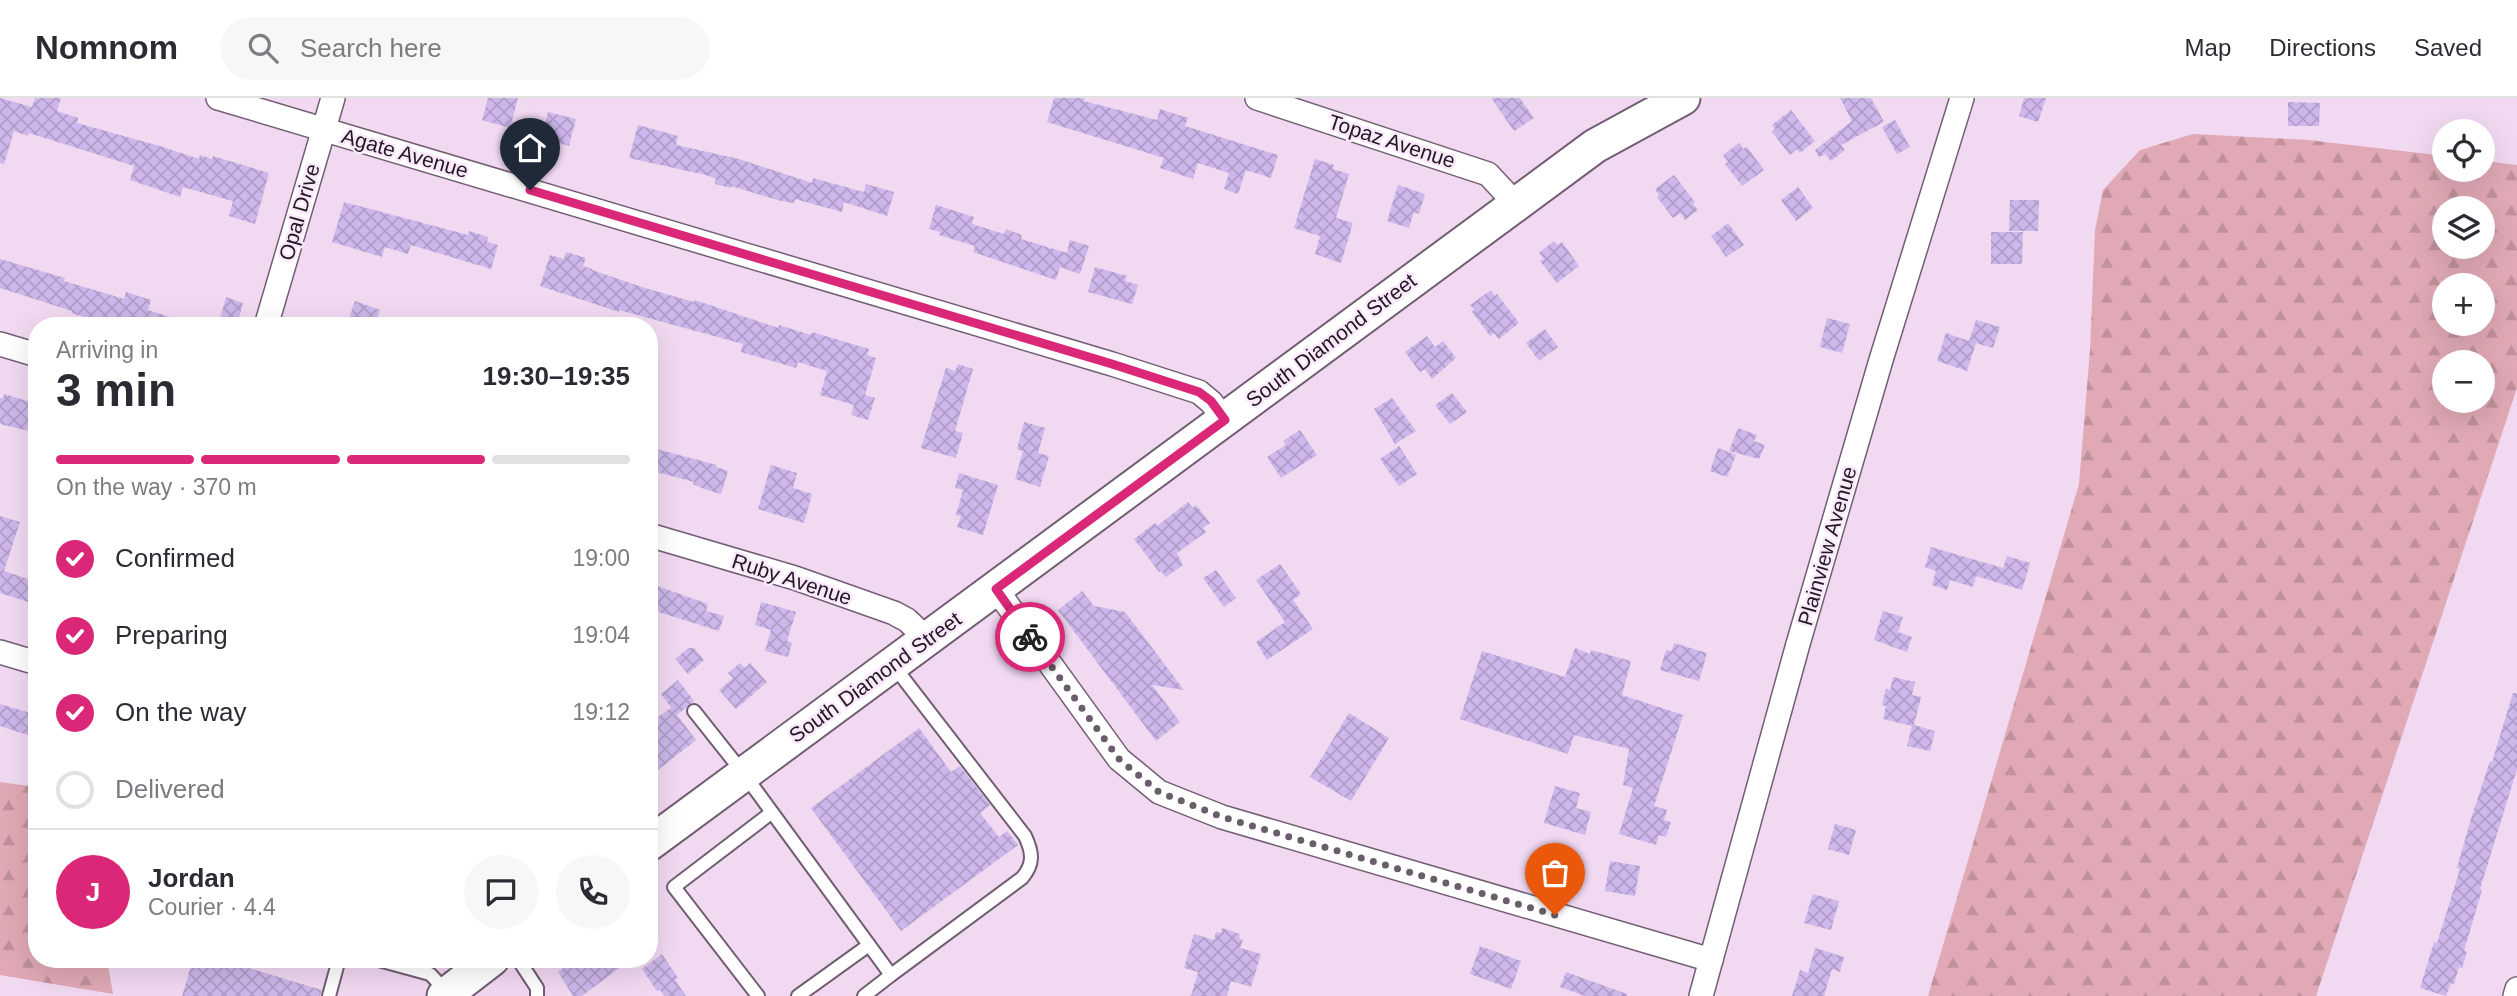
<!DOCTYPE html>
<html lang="en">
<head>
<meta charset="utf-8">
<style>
  body { margin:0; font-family:Helvetica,sans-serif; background:#f7f7f7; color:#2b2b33; height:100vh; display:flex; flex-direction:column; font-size:26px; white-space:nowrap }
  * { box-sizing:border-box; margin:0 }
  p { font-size:23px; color:#7c7c81 }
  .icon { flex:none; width:38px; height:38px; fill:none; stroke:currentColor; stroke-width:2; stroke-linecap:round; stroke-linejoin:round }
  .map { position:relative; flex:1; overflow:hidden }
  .sheet { position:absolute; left:28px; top:219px; width:630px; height:651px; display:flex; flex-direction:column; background:#fff; border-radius:28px; box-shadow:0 7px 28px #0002 }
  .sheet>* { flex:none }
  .buttons { position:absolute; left:2432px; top:21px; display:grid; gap:14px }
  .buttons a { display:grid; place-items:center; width:63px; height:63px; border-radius:50%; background:#fff; box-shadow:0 7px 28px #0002; font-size:35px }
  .pin { position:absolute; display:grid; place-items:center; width:60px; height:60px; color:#fff; margin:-72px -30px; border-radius:50% 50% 50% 0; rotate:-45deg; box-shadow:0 0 7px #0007 }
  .pin .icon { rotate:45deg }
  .courier { position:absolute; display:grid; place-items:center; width:70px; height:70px; margin:-35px; border:5px solid #db2777; border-radius:50%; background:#fff; color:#222; box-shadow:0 2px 9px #0007 }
  .head em { font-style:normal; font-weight:700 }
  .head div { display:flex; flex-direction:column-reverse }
  .head { display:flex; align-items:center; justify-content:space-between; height:119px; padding:0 28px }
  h1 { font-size:46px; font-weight:700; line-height:52px }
  .bar { display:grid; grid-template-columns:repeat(4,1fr); gap:10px 7px; align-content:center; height:84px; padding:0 28px }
  .bar i { height:9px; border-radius:5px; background:#e1e1e2 }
  .bar .selected { background:#db2777 }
  .bar p { grid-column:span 4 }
  .line { display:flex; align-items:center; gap:18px; padding:0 28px; border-top:2px solid #e1e1e2 }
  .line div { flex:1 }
  .round { display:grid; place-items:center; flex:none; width:74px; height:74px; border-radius:37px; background:#f7f7f7 }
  ol { padding:0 28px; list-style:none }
  li { display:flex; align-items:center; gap:21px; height:77px }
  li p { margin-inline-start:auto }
  li .icon { padding:7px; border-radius:50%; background:#db2777; color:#fff; stroke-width:4 }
  li:last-child { color:#7c7c81 }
  li i { width:38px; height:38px; border:4px solid #e1e1e2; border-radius:50% }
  header { display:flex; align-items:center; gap:42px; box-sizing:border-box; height:98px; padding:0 35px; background:#fff; border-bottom:2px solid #e1e1e2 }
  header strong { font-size:33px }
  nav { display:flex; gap:38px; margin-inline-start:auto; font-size:24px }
  .search { width:490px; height:63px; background:#f7f7f7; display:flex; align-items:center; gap:18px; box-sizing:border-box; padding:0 24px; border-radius:38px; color:#7c7c81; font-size:26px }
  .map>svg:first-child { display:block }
</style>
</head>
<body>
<header>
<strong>Nomnom</strong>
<div class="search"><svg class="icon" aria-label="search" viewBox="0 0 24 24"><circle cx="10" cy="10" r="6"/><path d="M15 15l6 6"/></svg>Search here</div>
<nav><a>Map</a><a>Directions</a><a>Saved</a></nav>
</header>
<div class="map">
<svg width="2517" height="898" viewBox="0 0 2517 898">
  <defs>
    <pattern id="forest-firs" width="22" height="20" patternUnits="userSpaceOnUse" patternTransform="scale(1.75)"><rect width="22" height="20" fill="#e0a9b5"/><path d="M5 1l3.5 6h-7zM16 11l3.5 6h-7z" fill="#c0919b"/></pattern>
    <pattern id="building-cross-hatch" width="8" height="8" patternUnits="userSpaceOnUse" patternTransform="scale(1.75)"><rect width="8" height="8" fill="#cdb7eb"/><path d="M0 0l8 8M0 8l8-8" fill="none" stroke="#b09dc9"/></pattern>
  </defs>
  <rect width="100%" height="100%" fill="#f1d9f2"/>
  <g fill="url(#forest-firs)" fill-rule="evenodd">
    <path d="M2193,36l115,6 137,16v14h38v-9l34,4v223l-201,608h-388l151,-512 11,-134 5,-120 8,-40 37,-40zM2445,110h38v39h-38zM2445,187h38v39h-38zM2445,264h38v39h-38z"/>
    <path d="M0,684l29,4 8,5v168h70l6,35 -113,-19z"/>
  </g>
  <g fill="url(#building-cross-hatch)">
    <path d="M0,0l32,9 3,-9h26l-4,13 21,7 -1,5 86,24 36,12 1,-4 12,4 1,-3 56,17 -14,51 -26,-8 4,-15 -50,-14 -3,10 -50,-17 4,-14 -105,-33 -1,3 -14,-5 -10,33 -4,-1z"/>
    <path d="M488,0h30l-8,30 -28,-8z"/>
    <path d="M1054,0h31l-1,3 73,19 3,-11 28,9 -3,8 93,29 -7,23 -25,-8 -8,24 -14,-5 5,-16 -31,-10 -5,16 -33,-11 4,-10 -117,-36z"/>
    <path d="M1491,0h29l14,20 -20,13z"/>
    <path d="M1840,0h31l13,24 -43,23 4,5 -14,11 -6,-7 -6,3 -4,-7 37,-29z"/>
    <path d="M2024,0h22l-8,24 -19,-6z"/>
    <path d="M2288,4l32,1 -1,23h-31z"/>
    <path d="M1791,12l24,31 -15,12 -3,-4 -7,6 -18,-23 3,-3 -3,-4z"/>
    <path d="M548,14l28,7 -7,27 -28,-8z"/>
    <path d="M1895,22l15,27 -13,7 -15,-27z"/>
    <path d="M638,27l40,11 -2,9 63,14 73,24 1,-5 51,14 2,-8 28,8 -7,24 -43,-14 -2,10 -47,-13 -1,4 -13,-2 -50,-15v2l-16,-4 1,-5 -10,-4 -77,-17z"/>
    <path d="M1739,45l4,6 4,-2 17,23 -22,16 -17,-22 3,-2 -5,-7z"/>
    <path d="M1315,61l19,6 -1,4 16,5 -13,44 17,5 -12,40 -26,-9 5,-18 -26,-8z"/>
    <path d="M1674,77l21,27 -2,2 5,6 -13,10 -4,-7 -8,5 -16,-21 2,-2 -4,-6z"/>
    <path d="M1398,87l27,9 -6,20 -5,-2 -5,16 -22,-7z"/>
    <path d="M1798,89l15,21 -17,13 -15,-21z"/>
    <path d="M2010,102h29l-1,31h-29z"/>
    <path d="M344,104l124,33 1,-4 19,6 -1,5 11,3 -7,24 -80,-24 -3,9 -23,-7 -3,10 -50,-15z"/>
    <path d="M936,107l38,12 -2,7 32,10 2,-5 16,6 -1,4 46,14 3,-13 19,6 -9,28 -20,-7 -4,13 -83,-28 2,-6 -36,-11 1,-3 -11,-3z"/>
    <path d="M1728,125l16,22 -18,12 -15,-21z"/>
    <path d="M1991,134h32l-1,32h-31z"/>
    <path d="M1554,143l4,4 4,-3 17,24 -22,17 -17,-22 4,-2 -5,-6z"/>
    <path d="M566,154l20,6 -3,8 9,3v1l53,18 49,14 1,-2 83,28 1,-3 32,10 1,-3 57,17 -2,6 9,3 -11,37 10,3 -7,22 -17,-5 3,-10 -34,-10 7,-24 -29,-9 -2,6 -55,-16 2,-8 -124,-34v2l-79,-26 10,-31 14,4z"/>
    <path d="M0,161l65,19 -1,3 47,14 13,4 2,-7 25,8 -3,10 37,12v4h-71l-43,-13 1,-2 -72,-23z"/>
    <path d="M1095,169l32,9 -2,5 13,4 -6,19 -44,-12z"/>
    <path d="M1491,192l4,6 2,-2 22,29 -20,16 -5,-6 -4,3 -18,-24 2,-2 -4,-5z"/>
    <path d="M226,199l17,6 -6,23h-19z"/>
    <path d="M355,203l25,9 -5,16h-29z"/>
    <path d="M1827,220l23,6 -8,29 -22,-6z"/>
    <path d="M1976,222l24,7 -7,21 -17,-5 -9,28 -30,-10 9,-28 23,8z"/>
    <path d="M1545,231l13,18 -19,14 -13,-18z"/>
    <path d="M1427,238l8,11 8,-6 13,17 -24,21 -7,-10 -5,3 -15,-20z"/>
    <path d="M958,266l15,5 -18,62 8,2 -7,25 -35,-10 25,-80 9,3z"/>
    <path d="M1452,295l15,19 -17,12 -15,-19z"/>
    <path d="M4,296l33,10v29l-37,-9v-26h3z"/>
    <path d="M1392,300l24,33 -21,13 -21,-35z"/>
    <path d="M1024,324l21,6 -7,25 11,3 -9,31 -25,-8 8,-28 -6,-2z"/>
    <path d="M1738,330l19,7 -3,6 11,4 -6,14 -30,-8z"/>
    <path d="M1300,332l17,25 -36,23 -14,-21 19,-12 -3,-4z"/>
    <path d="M1399,348l18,28 -18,12 -19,-27z"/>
    <path d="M649,349l68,18 -1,2 12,4 -7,23 -17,-5 -11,-5 1,-2 -45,-12z"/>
    <path d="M1718,350l18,7 -9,22 -17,-6z"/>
    <path d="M771,367l26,8 -4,15 19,6 -8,29 -46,-14z"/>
    <path d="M959,375l39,12 -15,50 -26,-8 4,-11 -5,-1 7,-25 -8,-2z"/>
    <path d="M1188,404l5,6 3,-3 14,18 -7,5 3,4 -29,21 6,12 -17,12 -5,-6 -2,1 -25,-33 21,-16 2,3z"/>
    <path d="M0,418l20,6 -16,49 33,11v23l-37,-12z"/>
    <path d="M1931,449l72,21 4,-12 23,7 -8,27 -46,-14 -3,11 -23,-7 -3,10 -15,-5 4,-14 -11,-4z"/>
    <path d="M1280,466l21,30 -8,6 20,29 -46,31 -11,-18 29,-20 -29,-42z"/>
    <path d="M1216,472l20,28 -12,9 -21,-29z"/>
    <path d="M652,486l56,20 -2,7 18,5 -5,15 -70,-22v-14z"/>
    <path d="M1082,493l12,15 31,6 59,78 -32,-5 28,37 -24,19 -98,-131z"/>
    <path d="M761,504l35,10 -9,29 5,2 -4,14 -23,-6 6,-21 -16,-5z"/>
    <path d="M1883,513l20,6 -5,15 14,5 -5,15 -33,-12z"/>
    <path d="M1674,545l33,10 -8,28 -39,-11 6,-20 6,1z"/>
    <path d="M688,550h6l10,12 -16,14 -13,-15z"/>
    <path d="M1575,550l15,6 1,-4 40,11 -9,34 61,20 -29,91 13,4 -3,10 7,2 -5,15 -7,-2 -3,10 -37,-11 14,-46 -10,-3 6,-36 -55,-14 -6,19 -108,-35 22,-68 83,26z"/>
    <path d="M740,565l5,5 5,-5 17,19 -31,27 -17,-19 14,-12 -5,-5z"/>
    <path d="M1893,579l22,5 -3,13 9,2 -7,28 21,6 -5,20 -23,-5 5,-20 -29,-7 3,-13 -4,-1 4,-16 4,1z"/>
    <path d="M678,582l16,21 -17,14 19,25 -47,37v-54l22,-15 2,2 -12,-16z"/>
    <path d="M2513,595h4v76l-37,120 2,1 -18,61 3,1 -5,16 -3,-1 -5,17 -3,-1 -5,13 -26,-8 14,-46 3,1 23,-74 -3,-1 13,-46 20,-61 2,1z"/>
    <path d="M0,606l37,11v23l-37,-12z"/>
    <path d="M1349,615l40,25 -38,63 -41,-24z"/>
    <path d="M919,630l32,44 9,-6 30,39 -10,8 19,24 8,-6 11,14 -117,86 -90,-123z"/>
    <path d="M1555,688l25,7 -4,15 15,4 -6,23 -41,-12z"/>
    <path d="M1835,726l21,6 -7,25 -21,-6z"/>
    <path d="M1610,763l30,5 -5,30 -30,-5z"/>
    <path d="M1813,796l26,7 -8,29 -27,-7z"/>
    <path d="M1222,830l18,6 -1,4 4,2 -3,8 21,6 -10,33 -20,-6 -4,15h-36l7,-24 -14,-4 10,-34 20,6 2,-8 5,1z"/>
    <path d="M1480,848l41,15 -10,28 -41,-15z"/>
    <path d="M1815,850l29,9 -4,15 -8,-3 -8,27h-32l8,-26 8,3z"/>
    <path d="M662,856l16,24 -3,2 11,16h-22l-4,-6 -3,1 -15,-22z"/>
    <path d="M193,861h25l104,31 -2,6h-138z"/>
    <path d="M575,861h56l-49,37h-9l-15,-24z"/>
    <path d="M1566,874l61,22v2h-42l-25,-9z"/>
  </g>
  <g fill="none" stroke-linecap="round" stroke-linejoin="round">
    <defs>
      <g id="lane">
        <path d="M694,613l50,63 147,201 131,-97c12,-14 11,-25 3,-42l-132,-171"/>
        <path d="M375,861l55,15 16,17"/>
        <path d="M518,861l19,29v8"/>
        <path d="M329,898l10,-37"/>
        <path d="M758,898l-84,-109 97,-74"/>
        <path d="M798,898l71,-51"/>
        <path d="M864,898l27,-21"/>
      </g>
      <g id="street">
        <path d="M218,0l894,266 87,28 12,10 14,18"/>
        <path d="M1257,0l231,76 27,29"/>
        <path d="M266,228l67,-228"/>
        <path d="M0,246l37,11"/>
        <path d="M649,437l146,43 99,35 13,7 20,19"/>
        <path d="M996,491l123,170 40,33 63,25 489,143"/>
        <path d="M0,554l37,11"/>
        <path d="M1701,898l97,-352 83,-284 81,-262"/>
        <path d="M2515,898l2,-7"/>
      </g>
      <g id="secondary">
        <path d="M649,746l946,-698 88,-48"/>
        <path d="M444,898l48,-37"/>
      </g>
    </defs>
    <use href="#lane" stroke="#725e73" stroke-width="16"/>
    <use href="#street" stroke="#725e73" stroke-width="26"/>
    <use href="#secondary" stroke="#725e73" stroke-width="37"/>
    <use href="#lane" stroke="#fff" stroke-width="12"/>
    <use href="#street" stroke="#fff" stroke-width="23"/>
    <use href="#secondary" stroke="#fff" stroke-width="33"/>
  </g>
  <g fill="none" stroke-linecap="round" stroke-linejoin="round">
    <path stroke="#6a5d6b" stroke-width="7" stroke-dasharray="0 12.6" d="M1030,539l89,122 40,33 63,25 333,98"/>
    <path stroke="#db2777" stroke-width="9" d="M530,92l582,174 87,28 12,9 14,19 -229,169 34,48"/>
  </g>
  <g text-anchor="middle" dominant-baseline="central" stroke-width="5" stroke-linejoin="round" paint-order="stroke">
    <g font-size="21" fill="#221a23" stroke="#fbe8fc">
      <text transform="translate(1392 43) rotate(18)">Topaz Avenue</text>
      <text transform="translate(405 55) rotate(16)">Agate Avenue</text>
      <text transform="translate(299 114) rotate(-74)">Opal Drive</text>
      <text transform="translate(1331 242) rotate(-37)">South Diamond Street</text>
      <text transform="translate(1827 448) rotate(-74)">Plainview Avenue</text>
      <text transform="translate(792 481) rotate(18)">Ruby Avenue</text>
      <text transform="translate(875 579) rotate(-36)">South Diamond Street</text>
    </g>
  </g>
</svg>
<div class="buttons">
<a><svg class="icon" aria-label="locate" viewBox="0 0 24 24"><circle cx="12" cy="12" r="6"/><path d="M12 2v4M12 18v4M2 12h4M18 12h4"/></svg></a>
<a><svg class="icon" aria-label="layers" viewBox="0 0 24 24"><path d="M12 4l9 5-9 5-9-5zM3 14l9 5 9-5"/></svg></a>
<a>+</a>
<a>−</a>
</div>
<div class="pin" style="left:1555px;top:817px;background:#ea580c"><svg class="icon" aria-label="bag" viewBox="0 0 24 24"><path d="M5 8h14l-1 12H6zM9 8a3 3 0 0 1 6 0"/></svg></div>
<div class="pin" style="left:530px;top:92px;background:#1f2937"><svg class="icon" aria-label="home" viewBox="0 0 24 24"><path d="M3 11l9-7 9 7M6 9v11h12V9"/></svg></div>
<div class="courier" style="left:1030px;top:539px"><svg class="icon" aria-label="bike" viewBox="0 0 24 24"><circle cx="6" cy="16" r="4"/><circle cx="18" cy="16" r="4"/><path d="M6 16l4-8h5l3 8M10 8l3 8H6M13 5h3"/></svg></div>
<section class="sheet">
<div class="head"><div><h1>3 min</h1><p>Arriving in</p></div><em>19:30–19:35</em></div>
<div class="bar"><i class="selected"></i><i class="selected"></i><i class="selected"></i><i></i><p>On the way · 370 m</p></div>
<ol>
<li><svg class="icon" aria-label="check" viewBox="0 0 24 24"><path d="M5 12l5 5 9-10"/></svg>Confirmed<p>19:00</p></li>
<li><svg class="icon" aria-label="check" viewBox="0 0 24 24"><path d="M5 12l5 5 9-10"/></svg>Preparing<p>19:04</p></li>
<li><svg class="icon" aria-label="check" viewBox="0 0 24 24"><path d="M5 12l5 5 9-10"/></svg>On the way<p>19:12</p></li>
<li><i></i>Delivered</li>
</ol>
<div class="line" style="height:126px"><b class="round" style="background:#db2777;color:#fff">J</b><div><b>Jordan</b><p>Courier · 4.4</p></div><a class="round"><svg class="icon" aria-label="chat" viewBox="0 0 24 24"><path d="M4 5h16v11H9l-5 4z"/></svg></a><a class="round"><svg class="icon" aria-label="phone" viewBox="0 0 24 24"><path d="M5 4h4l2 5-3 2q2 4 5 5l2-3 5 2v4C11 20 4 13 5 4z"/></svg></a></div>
</section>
</div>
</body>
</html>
